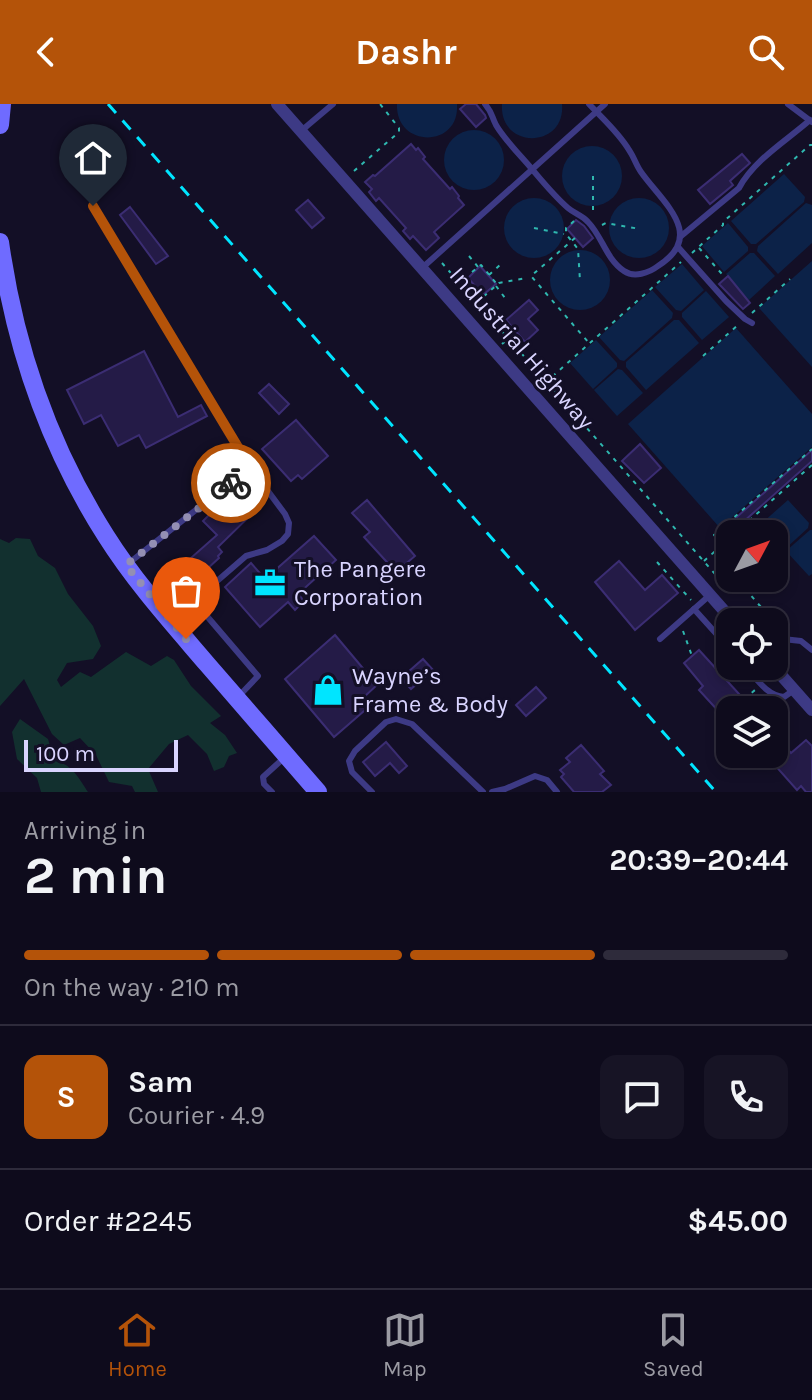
<!DOCTYPE html>
<html lang="en">
<head>
<meta charset="utf-8">
<style>
  body { margin:0; font-family:Karla,sans-serif; background:#171425; color:#f1f3f6; height:100vh; display:flex; flex-direction:column; font-size:30px; white-space:nowrap }
  * { box-sizing:border-box; margin:0 }
  p { font-size:26px; color:#9b9ba3 }
  .icon { flex:none; width:44px; height:44px; fill:none; stroke:currentColor; stroke-width:2; stroke-linecap:round; stroke-linejoin:round }
  .map { position:relative; height:688px; overflow:hidden }
  .side { display:flex; flex-direction:column; background:#0e0b1c; flex:1 }
  .side>* { flex:none }
  .needle { width:52px; rotate:49deg }
  .buttons { position:absolute; left:716px; top:416px; display:grid; gap:16px }
  .buttons a { display:grid; place-items:center; width:72px; height:72px; border-radius:16px; background:#0e0b1c; box-shadow:0 4px 12px #0003,0 0 0 2px #2e2b3b; font-size:40px }
  .scale { position:absolute; left:24px; bottom:20px; width:154px; box-sizing:border-box; padding-left:8px; border:4px solid #d9d4ff; border-top:0; font-size:22px; line-height:28px; white-space:nowrap; color:#d9d4ff; -webkit-text-stroke:6px #130f26; paint-order:stroke }
  .pin { position:absolute; display:grid; place-items:center; width:68px; height:68px; color:#fff; margin:-82px -34px; border-radius:50% 50% 50% 0; rotate:-45deg; box-shadow:0 0 8px #0007 }
  .pin .icon { rotate:45deg }
  .courier { position:absolute; display:grid; place-items:center; width:80px; height:80px; margin:-40px; border:6px solid #b45309; border-radius:50%; background:#fff; color:#222; box-shadow:0 2px 10px #0007 }
  .summary em { font-style:normal; font-weight:700 }
  .summary div { display:flex; flex-direction:column-reverse }
  .summary { display:flex; align-items:center; justify-content:space-between; height:136px; padding:0 24px }
  h1 { font-size:52px; font-weight:700; line-height:60px }
  .bar { display:grid; grid-template-columns:repeat(4,1fr); gap:12px 8px; align-content:center; height:96px; padding:0 24px }
  .bar i { height:10px; border-radius:6px; background:#2e2b3b }
  .bar .current { background:#b45309 }
  .bar p { grid-column:span 4 }
  .line { display:flex; align-items:center; gap:20px; padding:0 24px; border-top:2px solid #2e2b3b }
  .line div { flex:1 }
  .round { display:grid; place-items:center; flex:none; width:84px; height:84px; border-radius:16px; background:#171425 }
  header { display:flex; justify-content:space-between; align-items:center; height:104px; padding:0 24px; background:#b45309; color:#fff; font-size:36px; font-weight:700 }
  .tabs { display:flex; justify-content:space-around; align-items:center; height:112px; border-top:2px solid #2e2b3b; background:#0e0b1c; font-size:22px; color:#9b9ba3 }
  .tabs a { display:grid; justify-items:center; gap:4px }
  .tabs .current { color:#b45309 }
  .map>svg:first-child { display:block }
</style>
</head>
<body>
<header><svg class="icon" aria-label="back" viewBox="0 0 24 24"><path d="M15 5l-7 7 7 7"/></svg>Dashr<svg class="icon" aria-label="search" viewBox="0 0 24 24"><circle cx="10" cy="10" r="6"/><path d="M15 15l6 6"/></svg></header>
<div class="map">
<svg width="812" height="688" viewBox="0 0 812 688">
  <rect width="100%" height="100%" fill="#130f26"/>
  <g fill="#12302f">
    <path d="M16,434l14,1 8,17 17,12 13,26 25,32 8,20 -8,13 -26,4 -10,17 4,7 19,-15 11,5 35,-25 25,14 16,-10 7,4 17,26 30,30 -11,7 15,12 12,18 -8,3 -5,11 -10,4 -7,-17 -19,-19 -19,9 -21,25 10,23h-23l-3,-6 -23,-4 -13,-27 -16,-17 -16,7 -12,-11 -28,-55 -24,27v-167l9,4z"/>
    <path d="M20,615l28,20 6,20 3,3c15,2 23,18 31,30h-47l-4,-14 -20,-19 -5,-27z"/>
  </g>
  <g fill="#0c2248">
    <path d="M397,0h60c3,45 -62,44 -60,0z"/>
    <path d="M502,0h60c4,45 -63,46 -60,0z"/>
    <circle cx="474" cy="56" r="30"/>
    <circle cx="592" cy="72" r="30"/>
    <path d="M784,70l21,23 -1,5 -48,42h-5l-20,-23z"/>
    <circle cx="639" cy="124" r="30"/>
    <circle cx="534" cy="124" r="30"/>
    <path d="M806,99l6,2v38l-34,31 -21,-23 1,-5z"/>
    <path d="M728,119l20,24v4l-24,21 -22,-26z"/>
    <circle cx="580" cy="176" r="30"/>
    <path d="M750,149h4l21,23 -26,24 -23,-26z"/>
    <path d="M812,157v106l-53,-59z"/>
    <path d="M682,160l22,26 -23,21 -5,-1 -21,-23z"/>
    <path d="M652,186l21,23 -1,5 -48,43 -4,-1 -21,-23z"/>
    <path d="M706,187l23,26 -27,23 -20,-23v-4z"/>
    <path d="M674,216h5l20,23 -53,47 -20,-23v-5z"/>
    <path d="M736,224l76,86v33l-92,81 -92,-104z"/>
    <path d="M596,236l21,23v4l-24,22 -23,-26z"/>
    <path d="M618,265l4,1 21,23 -26,23 -23,-26z"/>
    <path d="M788,396l21,23 -1,5 -23,21 -11,-12v-3h-3l-9,-11z"/>
    <path d="M810,426h2v44l-3,2 -23,-25z"/>
  </g>
  <g fill="#241b47" stroke="#3b2d73" stroke-width="2">
    <path d="M466,0h10l9,11 1,3 -10,9 -16,-18z"/>
    <path d="M411,40l5,6 2,-2 7,9 -2,2 27,30 2,-2 7,9 -1,2 6,7 -30,27 5,6 -13,12 -13,-14 -3,3 -7,-8 3,-3 -27,-30 -3,3 -7,-9 3,-3 -7,-7 8,-7 2,1z"/>
    <path d="M742,50l8,9 -20,18 3,4 -23,19 -12,-14z"/>
    <path d="M308,96l16,18 -12,10 -16,-18z"/>
    <path d="M130,103l38,49 -12,8 -36,-49z"/>
    <path d="M576,116l8,6 9,12 -10,9 -16,-18z"/>
    <path d="M480,162l16,18 -13,11 -15,-17z"/>
    <path d="M728,172l22,27 -7,6 -24,-25z"/>
    <path d="M529,196l9,10 -10,9 10,11 -13,12 -19,-22z"/>
    <path d="M144,247l34,66 23,-12 6,11 -61,32 -7,-13 -21,11 -17,-31 -17,9 -17,-34z"/>
    <path d="M269,280l20,20 -10,10 -20,-21z"/>
    <path d="M296,316l32,36 -26,23 -4,-4 -7,6 -29,-32z"/>
    <path d="M640,340l21,24 -17,15 -22,-22z"/>
    <path d="M812,346v11l-87,77 -5,-6z"/>
    <path d="M212,349l16,13 -22,26 -13,-11 10,-12 -3,-2z"/>
    <path d="M237,383l21,21 -40,39 4,5 -4,4 1,2 -23,21 -13,-14 34,-30 -14,-14z"/>
    <path d="M367,396l48,56 -19,16 -32,-35 6,-5 -18,-19z"/>
    <path d="M314,432l22,24 -38,34 6,7 -9,9 -7,-8 -28,25 -35,-40 26,-24 14,16z"/>
    <path d="M619,457l26,29 17,-15 16,18 -43,37 -40,-48z"/>
    <path d="M335,531l42,50 -13,12 7,8 -37,32 -49,-58z"/>
    <path d="M699,546l50,55 4,5h-23v7l-6,-6 -3,3 -22,-24 4,-4 -19,-23z"/>
    <path d="M423,555l10,11 -22,19 -10,-11z"/>
    <path d="M536,583l10,11 -20,18 -10,-11z"/>
    <path d="M774,630l17,19 15,-13 6,6v46h-6l-5,-6 -4,4 -32,-36h9z"/>
    <path d="M386,638l21,24 -8,7 -9,-10 -15,13 -12,-14z"/>
    <path d="M581,641l23,26 -4,3 11,11 -9,7h-28l-13,-15 3,-3 -4,-4 10,-8 -4,-4z"/>
  </g>
  <g fill="none" stroke-linecap="round" stroke-linejoin="round">
    <g stroke="#2fb8b0" stroke-width="2" stroke-dasharray="4 6" stroke-linecap="butt">
      <path d="M354,67l45,-39v-4l-19,-24"/>
      <path d="M593,72v39"/>
      <path d="M574,117l-8,7v6l12,15 2,32"/>
      <path d="M602,121l4,-2 34,6"/>
      <path d="M534,124l30,6"/>
      <path d="M575,134l-44,38 58,67"/>
      <path d="M699,144l23,26"/>
      <path d="M692,149l31,-28v-3l87,-77h2"/>
      <path d="M469,152l9,11"/>
      <path d="M442,159l280,319 18,1 41,47"/>
      <path d="M472,168l9,-7 15,18"/>
      <path d="M489,171l11,-10"/>
      <path d="M470,181l12,13 17,-15 27,-5"/>
      <path d="M496,182l9,12"/>
      <path d="M752,209l38,-34"/>
      <path d="M502,240l14,-12"/>
      <path d="M703,252l35,-31"/>
      <path d="M545,279l136,-121"/>
      <path d="M734,430l78,-69"/>
      <path d="M722,441l-8,-10 98,-86"/>
      <path d="M704,457l26,-23"/>
      <path d="M657,458l34,38"/>
      <path d="M683,527l9,25"/>
      <path d="M744,595l11,-9"/>
    </g>
    <g stroke="#3d3a85" stroke-width="6">
      <path d="M485,0c8,10 6,11 11,21 8,14 24,30 35,43 11,13 24,29 37,40 7,6 14,7 20,14 14,14 18,37 36,49 10,7 25,2 34,-5 49,-31 4,-64 -17,-94 -5,-7 -7,-15 -12,-22 -10,-17 -26,-31 -40,-46"/>
      <path d="M788,0l24,18"/>
      <path d="M301,27l32,-27"/>
      <path d="M93,102l157,261"/>
      <path d="M680,133l59,-49c15,-28 47,-47 71,-68"/>
      <path d="M678,143l48,54 19,18 7,4"/>
      <path d="M422,164l183,-164"/>
      <path d="M129,459l121,-96 35,47 4,9 -1,11 -6,7 -15,9 -21,6 -52,45 64,75 -19,20"/>
      <path d="M694,505l36,40"/>
      <path d="M774,534l27,3 11,9"/>
      <path d="M660,535l50,-44"/>
      <path d="M745,562c11,12 22,30 39,31l10,-7"/>
      <path d="M272,688l-8,-8 -1,-7 22,-20"/>
      <path d="M372,688l-20,-20 -3,-11 6,-10 31,-29 10,-3 16,5 71,68"/>
      <path d="M492,688l13,-3 30,-13 12,4 10,12"/>
    </g>
    <g stroke="#3d3a85" stroke-width="12">
      <path d="M277,0l457,518"/>
      <path d="M773,562l39,44"/>
    </g>
    <g stroke="#6f6bff" stroke-width="18">
      <path d="M0,21l2,-21"/>
      <path d="M0,138c15,107 48,203 106,294 29,46 66,87 101,128 37,43 74,85 111,128"/>
    </g>
    <path stroke="#00e5ff" stroke-width="3" stroke-dasharray="12 10" stroke-linecap="butt" d="M108,0l608,688"/>
  </g>
  <g fill="none" stroke-linecap="round" stroke-linejoin="round">
    <path stroke="#948fb3" stroke-width="8" stroke-dasharray="0 14.4" d="M186,535l-60,-74 105,-82"/>
    <path stroke="#b45309" stroke-width="10" d="M93,102l157,261 -19,16"/>
  </g>
  <defs>
    <symbol id="office-bare" viewBox="-9 -9 18 18"><path d="M-6-3h4V-5.5h4V-3h4V5H-6ZM-1-4.5V-3h2v-1.5ZM-6 0V1H6V0Z" fill="#00e5ff" stroke="#130f26" stroke-width="2.5" paint-order="stroke"/></symbol>
    <symbol id="shop-bare" viewBox="-9 -9 18 18"><path d="M-5-2.5h2.3a2.7 3.5 0 0 1 5.4 0H5L5.5 6h-11ZM-1.5-2.5h3a1.5 2.3 0 0 0-3 0Z" fill="#00e5ff" stroke="#130f26" stroke-width="2.5" paint-order="stroke"/></symbol>
  </defs>
  <g fill-rule="evenodd">
    <use href="#office-bare" x="248" y="457" width="44" height="44"/>
    <use href="#shop-bare" x="306" y="564" width="44" height="44"/>
  </g>
  <g text-anchor="middle" dominant-baseline="central" stroke-width="6" stroke-linejoin="round" paint-order="stroke">
    <g font-size="24" fill="#d9d4ff" stroke="#130f26">
      <text transform="translate(522 244) rotate(49)">Industrial Highway</text>
    </g>
    <g font-size="24" fill="#d9d4ff" stroke="#130f26" text-anchor="start">
      <text x="294" y="465">The Pangere<tspan x="294" dy="28">Corporation</tspan></text>
      <text x="352" y="572">Wayne’s<tspan x="352" dy="28">Frame &amp; Body</tspan></text>
    </g>
  </g>
</svg>
<div class="buttons">
<a><svg class="needle" viewBox="-14 -14 28 28"><path d="M0-13l5 13h-10z" fill="#e53935"/><path d="M0 13l5-13h-10z" fill="#9b9ba3"/></svg></a>
<a><svg class="icon" aria-label="locate" viewBox="0 0 24 24"><circle cx="12" cy="12" r="6"/><path d="M12 2v4M12 18v4M2 12h4M18 12h4"/></svg></a>
<a><svg class="icon" aria-label="layers" viewBox="0 0 24 24"><path d="M12 4l9 5-9 5-9-5zM3 14l9 5 9-5"/></svg></a>
</div>
<div class="scale">100 m</div>
<div class="pin" style="left:186px;top:535px;background:#ea580c"><svg class="icon" aria-label="bag" viewBox="0 0 24 24"><path d="M5 8h14l-1 12H6zM9 8a3 3 0 0 1 6 0"/></svg></div>
<div class="pin" style="left:93px;top:102px;background:#1f2937"><svg class="icon" aria-label="home" viewBox="0 0 24 24"><path d="M3 11l9-7 9 7M6 9v11h12V9"/></svg></div>
<div class="courier" style="left:231px;top:379px"><svg class="icon" aria-label="bike" viewBox="0 0 24 24"><circle cx="6" cy="16" r="4"/><circle cx="18" cy="16" r="4"/><path d="M6 16l4-8h5l3 8M10 8l3 8H6M13 5h3"/></svg></div>
</div>
<section class="side">
<div class="summary"><div><h1>2 min</h1><p>Arriving in</p></div><em>20:39–20:44</em></div>
<div class="bar"><i class="current"></i><i class="current"></i><i class="current"></i><i></i><p>On the way · 210 m</p></div>
<div class="line" style="height:144px"><b class="round" style="background:#b45309;color:#fff">S</b><div><b>Sam</b><p>Courier · 4.9</p></div><a class="round"><svg class="icon" aria-label="chat" viewBox="0 0 24 24"><path d="M4 5h16v11H9l-5 4z"/></svg></a><a class="round"><svg class="icon" aria-label="phone" viewBox="0 0 24 24"><path d="M5 4h4l2 5-3 2q2 4 5 5l2-3 5 2v4C11 20 4 13 5 4z"/></svg></a></div>
<div class="line" style="height:104px"><div>Order #2245</div><b>$45.00</b></div>
</section>
<nav class="tabs">
<a class="current"><svg class="icon" aria-label="home" viewBox="0 0 24 24"><path d="M3 11l9-7 9 7M6 9v11h12V9"/></svg>Home</a>
<a><svg class="icon" aria-label="map" viewBox="0 0 24 24"><path d="M3 6l6-2 6 2 6-2v14l-6 2-6-2-6 2zM9 4v14M15 6v14"/></svg>Map</a>
<a><svg class="icon" aria-label="saved" viewBox="0 0 24 24"><path d="M7 4h10v16l-5-4-5 4z"/></svg>Saved</a>
</nav>
</body>
</html>
